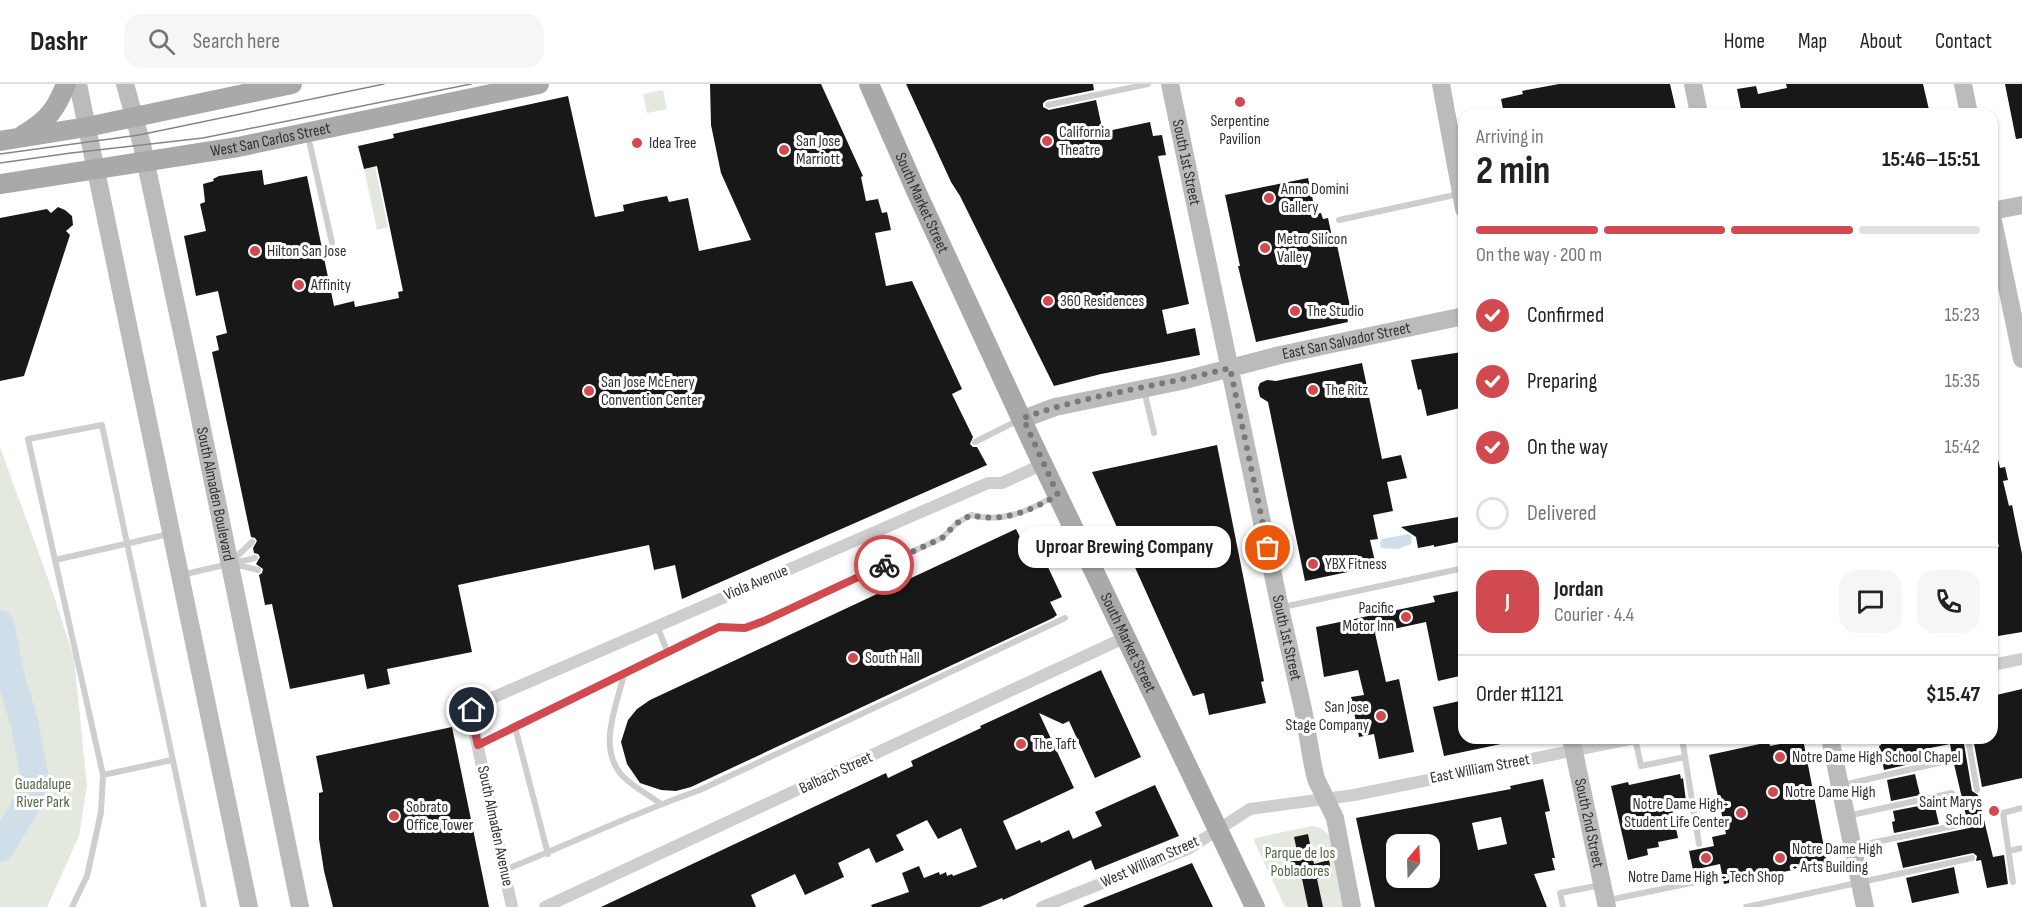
<!DOCTYPE html>
<html lang="en">
<head>
<meta charset="utf-8">
<style>
  body { margin:0; font-family:"Sofia Sans Condensed",sans-serif; background:#f6f6f6; color:#222; height:100vh; display:flex; flex-direction:column; font-size:22px; white-space:nowrap }
  * { box-sizing:border-box; margin:0 }
  p { font-size:20px; color:#767676 }
  .icon { flex:none; width:33px; height:33px; fill:none; stroke:currentColor; stroke-width:2; stroke-linecap:round; stroke-linejoin:round }
  .map { position:relative; flex:1; overflow:hidden }
  .drawer { position:absolute; left:1458px; top:24px; width:540px; height:636px; display:flex; flex-direction:column; background:#fff; border-radius:18px; box-shadow:0 2px 4px #0004 }
  .drawer>* { flex:none }
  .needle { width:39px; rotate:19deg }
  .buttons { position:absolute; left:1386px; top:750px; display:grid; gap:12px }
  .buttons a { display:grid; place-items:center; width:54px; height:54px; border-radius:12px; background:#fff; box-shadow:0 2px 4px #0004; font-size:30px }
  .pin { position:absolute; display:grid; place-items:center; width:51px; height:51px; color:#fff; margin:-26px; border:3px solid #fff; border-radius:50%; box-shadow:0 2px 6px #0007 }
  .courier { position:absolute; display:grid; place-items:center; width:60px; height:60px; margin:-30px; border:4px solid #d04a4f; border-radius:50%; background:#fff; color:#222; box-shadow:0 2px 8px #0007 }
  .bubble { position:absolute; height:42px; border-radius:18px; background:#fff; box-shadow:0 2px 4px #0004; font-size:20px; font-weight:700; line-height:42px; text-align:center }
  .head em { font-style:normal; font-weight:700 }
  .head div { display:flex; flex-direction:column-reverse }
  .head { display:flex; align-items:center; justify-content:space-between; height:102px; padding:0 18px }
  h1 { font-size:39px; font-weight:700; line-height:45px }
  .bar { display:grid; grid-template-columns:repeat(4,1fr); gap:9px 6px; align-content:center; height:72px; padding:0 18px }
  .bar i { height:8px; border-radius:4px; background:#e0e0e0 }
  .bar .active { background:#d04a4f }
  .bar p { grid-column:span 4 }
  .line { display:flex; align-items:center; gap:15px; padding:0 18px; border-top:2px solid #e0e0e0 }
  .line div { flex:1 }
  .round { display:grid; place-items:center; flex:none; width:63px; height:63px; border-radius:18px; background:#f6f6f6 }
  ol { padding:0 18px; list-style:none }
  li { display:flex; align-items:center; gap:18px; height:66px }
  li p { margin-inline-start:auto }
  li .icon { padding:6px; border-radius:50%; background:#d04a4f; color:#fff; stroke-width:4 }
  li:last-child { color:#767676 }
  li i { width:33px; height:33px; border:3px solid #e0e0e0; border-radius:50% }
  header { display:flex; align-items:center; gap:36px; box-sizing:border-box; height:84px; padding:0 30px; background:#fff; border-bottom:2px solid #e0e0e0 }
  header strong { font-size:28px }
  nav { display:flex; gap:33px; margin-inline-start:auto; font-size:21px }
  .search { width:420px; height:54px; background:#f6f6f6; display:flex; align-items:center; gap:15px; box-sizing:border-box; padding:0 21px; border-radius:18px; color:#767676; font-size:22px }
  .map>svg:first-child { display:block }
</style>
</head>
<body>
<header>
<strong>Dashr</strong>
<div class="search"><svg class="icon" aria-label="search" viewBox="0 0 24 24"><circle cx="10" cy="10" r="6"/><path d="M15 15l6 6"/></svg>Search here</div>
<nav><a>Home</a><a>Map</a><a>About</a><a>Contact</a></nav>
</header>
<div class="map">
<svg width="2022" height="823" viewBox="0 0 2022 823">
  <rect width="100%" height="100%" fill="#fff"/>
  <g fill="#e3e9de">
    <path d="M663,6l4,19 -20,4 -4,-19z"/>
    <path d="M375,83l13,60 -11,3 -13,-61z"/>
    <path d="M0,363l51,140 23,71 13,128 -8,50 -32,71h-47z"/>
    <path d="M1312,742l9,2 8,7 15,72h-59l-31,-66 1,-3z"/>
  </g>
  <path fill="#d0dee9" d="M1408,450l4,3 -1,7 -13,5 -17,-1 -1,-5 2,-4z"/>
  <g fill="none" stroke-linecap="round" stroke-linejoin="round">
    <path stroke="#d0dee9" stroke-width="28" d="M0,540l12,58 12,39 11,58 -7,23 -28,46"/>
  </g>
  <g fill="#181818" fill-rule="evenodd">
    <path d="M710,0h111l42,92 -2,1 5,24 12,-2 4,14 5,-1 4,18 -16,3 11,53 26,-5 50,108 -10,5 21,43 -3,7 3,3h4l10,18 -305,134 -7,-34 -21,5 -5,-25 -191,40 14,67 -85,17 3,15 -23,5 -3,-15 -74,15 -18,-85 -7,1 -6,-30 3,-2 1,-4 -7,-5 4,-7 -2,-3 -4,-1 -1,-5 4,-7 -2,-3 -4,-1 -39,-185 7,-2 -3,-14 11,-3 -9,-42 -22,5 -12,-60 22,-5 -6,-27 5,-2 -2,-18 11,-3 -1,-2 6,-3 34,-5 9,-1 2,15 43,-9 27,130 20,-5 1,6 44,-9 -1,-6 5,-1 -26,-125 -13,3 -6,-23 36,-8 -1,-4 175,-38 27,121 29,-6 -1,-6 18,-4 26,-5 2,6 19,-4 11,53 52,-11 -30,-67 -10,-48z"/>
    <path d="M906,0h187l1,6 -47,10 -4,3v4l6,3 47,-10 7,32 47,-10 3,14 9,-1 4,20 -8,1 31,148 -27,6 5,24 28,-6 5,27 -99,19 -47,12 -94,-190 -9,-14z"/>
    <path d="M1559,0h111l6,26 -4,1 1,3h-169l-3,-15 22,-5 -1,-3z"/>
    <path d="M1786,0h137l7,30h-137v-3l-13,3h-38l-5,-25 19,-3 2,8 29,-6z"/>
    <path d="M2005,0h17v54l-6,1z"/>
    <path d="M1308,94l8,36 5,-1 2,6 5,-1 6,28 3,-1 14,66 -5,1 2,10 -92,20 -18,-76h2l-15,-71z"/>
    <path d="M58,123l7,3 7,6 1,9 -7,6 4,4 -46,141 -24,5v-163l47,-9 4,4z"/>
    <path d="M1462,268l2,12v43l-37,9 -6,-27 -3,1 -7,-30z"/>
    <path d="M1362,279l20,96 19,-4 6,23 -20,4 6,29 -20,4 5,24 -8,1 6,26 -71,15 -37,-179 -8,-5 -2,-9 2,-5 7,-3 9,1z"/>
    <path d="M1217,361l47,236 -3,1 5,21 -57,12 -5,-22 -11,3 -101,-224z"/>
    <path d="M1992,371h5l3,13 5,-1 3,13 -5,1 6,25 3,-1 10,49v78l-30,5v-90h7l-7,-31z"/>
    <path d="M1464,432v25l-30,6v-2l-16,3 -2,-11 -15,-10z"/>
    <path d="M1016,445l6,12 11,-6 29,62 -12,5 7,13 -4,3 -362,169 -15,4 -15,-1 -21,-7 -13,-19 -6,-22 7,-22 9,-11 13,-9z"/>
    <path d="M1464,506v85l-26,6 -12,-59 -51,11 11,49 13,-3 15,73 -35,7 -5,-25 -15,3 -8,-40 13,-2 -6,-25 -34,7 -8,-50 119,-25 -2,-6z"/>
    <path d="M1101,586l40,87 -46,21 -26,-57 -6,3 -24,-11 35,75 -71,33 13,29 24,-10 1,3 28,-13 4,9 29,-13 -7,-14 60,-27 24,51 -84,34 -4,-10 -88,40 -1,-2 -22,9h-108l-1,-2 38,-13 -7,-19 17,-7 5,12 15,-6 1,3 6,-3 1,4 5,-2 1,2 24,-9 -16,-39 -23,11 -11,-19 -31,15 8,15 -28,13 -7,-15 -31,15 6,14 -39,18 -10,-21 -44,21 5,12h-155l285,-134 2,5 25,-12 -2,-5 70,-33 -1,-2z"/>
    <path d="M2022,605v89l-40,9 -9,-49h19v-42z"/>
    <path d="M1464,616v38h36l1,6 -57,12 -11,-49z"/>
    <path d="M452,643l37,180h-156l-9,-36 -5,-32v-46l4,-1 -7,-36z"/>
    <path d="M1880,654h83l9,53 6,4 15,62 11,-2 4,29 -21,4 -6,-28 -5,1 1,-5 -4,-3 -70,15 -6,-25 72,-15 -1,-4 -14,-60 2,-6 -4,-3 -2,-11 -25,5 2,11 -43,10 -5,-24 2,-1z"/>
    <path d="M1803,655l24,124 -103,21 -4,-20 -27,6 -4,-19 25,-5 -2,-9 14,-3 -17,-79 60,-13 1,4z"/>
    <path d="M1680,690l1,5 2,-1 3,23 -15,3 7,34 -20,4 1,5 -12,2 1,6 -20,5 -17,-74 17,-4 1,3z"/>
    <path d="M1915,690l5,21 -29,6 -4,-21z"/>
    <path d="M1543,695l7,32 -5,1 10,46h-3l3,12 -21,4 13,33h-172l-19,-89 155,-29 -1,-3zM1501,733l6,27 -29,6 -6,-27zM1396,760h34v34h-34z"/>
    <path d="M1934,719l5,21 -45,9 -2,-11 3,-1 -2,-10z"/>
    <path d="M1308,750l6,30 15,-4 3,16 -15,3 6,28h-15l-7,-33 -14,3 -3,-14 15,-3 -5,-23z"/>
    <path d="M1192,779l21,44h-129l-1,-1z"/>
    <path d="M1954,783l5,26 -47,10 -6,-25z"/>
  </g>
  <g fill="none" stroke-linecap="round" stroke-linejoin="round">
    <g stroke="#cecece" stroke-width="6">
      <path d="M1048,21l100,-21"/>
      <path d="M308,52l24,107"/>
      <path d="M1339,136l120,-26"/>
      <path d="M1144,306l10,43"/>
      <path d="M975,358l44,-22"/>
      <path d="M55,476l114,-26"/>
      <path d="M232,477l20,-19"/>
      <path d="M233,480l25,6"/>
      <path d="M181,491l74,-17"/>
      <path d="M1283,523l181,-39"/>
      <path d="M668,569l51,-26 26,1 19,-8 178,-82 15,-15 14,-8c30,8 57,-3 83,-19"/>
      <path d="M624,590c-7,31 -26,71 -4,99 8,11 29,22 41,31"/>
      <path d="M515,643l33,127"/>
      <path d="M1635,654l6,28 44,-9 -3,-19"/>
      <path d="M1968,654l9,52"/>
      <path d="M478,661l190,-92 -11,-27"/>
      <path d="M1685,673l14,87"/>
      <path d="M103,691l69,-15"/>
      <path d="M1843,701l108,-25"/>
      <path d="M1847,732l105,-23"/>
      <path d="M1856,762l107,-22"/>
      <path d="M2009,767l13,-3"/>
      <path d="M504,786c66,-26 130,-57 196,-80l365,-172"/>
      <path d="M2013,798l-10,-69 19,-5"/>
      <path d="M1609,816l106,-22"/>
      <path d="M72,823l15,-31 14,-64 2,-37 -75,-336 74,-14 102,482"/>
      <path d="M1563,823l-3,-14 41,-8"/>
      <path d="M1746,823l226,-49"/>
    </g>
    <g stroke="#cecece" stroke-width="12">
      <path d="M1992,581l30,-6"/>
      <path d="M512,823l-41,-192 1,-5 6,-6 510,-221h14l41,-19"/>
      <path d="M545,823l581,-270"/>
      <path d="M1042,823l146,-58 62,-40 104,-14 281,-57"/>
    </g>
    <g stroke="#bbb" stroke-width="18">
      <path d="M78,0l171,823"/>
      <path id="s1" d="M125,0l17,61 48,225 110,537"/>
      <path id="s2" d="M1170,0l110,524 23,101 10,57 3,13 19,39 17,89"/>
      <path d="M1441,0l23,125"/>
      <path d="M1693,0l6,30"/>
      <path d="M1963,0l6,30"/>
      <path d="M1992,127l30,-6"/>
      <path d="M1992,132l30,143"/>
      <path id="s3" d="M1023,335l32,-12 126,-26 99,-26 184,-39"/>
      <path id="s4" d="M1571,654l36,169"/>
      <path d="M1830,654l35,169"/>
    </g>
    <g stroke="#a9a9a9" stroke-width="20">
      <path id="s5" d="M869,0l48,109 116,251 222,463"/>
      <path d="M23,51c24,-14 33,-25 43,-51"/>
      <path d="M0,57l87,-14 205,-43"/>
      <path id="s6" d="M0,100l238,-37 301,-63"/>
    </g>
    <g stroke="#868686" stroke-width="1.5">
      <path d="M0,70l139,-19 245,-51"/>
      <path d="M0,79l71,-10 132,-15 268,-54"/>
    </g>
  </g>
  <g fill="none" stroke-linecap="round" stroke-linejoin="round">
    <path stroke="#797979" stroke-width="6" stroke-dasharray="0 10.8" d="M884,481l58,-27 15,-15 14,-8c32,8 59,-4 87,-20l-35,-77c66,-24 139,-32 207,-50l38,180"/>
    <path stroke="#d04a4f" stroke-width="8" d="M472,626l-1,5 7,30 241,-118 26,1 19,-7 120,-56"/>
  </g>
  <g fill="#d04a4f" stroke="#fff" stroke-width="2">
    <circle cx="1240" cy="18" r="6"/>
    <circle cx="1047" cy="57" r="6"/>
    <circle cx="637" cy="59" r="6"/>
    <circle cx="784" cy="66" r="6"/>
    <circle cx="1269" cy="114" r="6"/>
    <circle cx="1265" cy="164" r="6"/>
    <circle cx="255" cy="167" r="6"/>
    <circle cx="299" cy="201" r="6"/>
    <circle cx="1048" cy="217" r="6"/>
    <circle cx="1295" cy="227" r="6"/>
    <circle cx="1313" cy="306" r="6"/>
    <circle cx="589" cy="307" r="6"/>
    <circle cx="1313" cy="480" r="6"/>
    <circle cx="1406" cy="533" r="6"/>
    <circle cx="853" cy="574" r="6"/>
    <circle cx="1381" cy="632" r="6"/>
    <circle cx="1021" cy="660" r="6"/>
    <circle cx="1780" cy="673" r="6"/>
    <circle cx="1773" cy="708" r="6"/>
    <circle cx="1994" cy="727" r="6"/>
    <circle cx="1741" cy="729" r="6"/>
    <circle cx="394" cy="732" r="6"/>
    <circle cx="1706" cy="774" r="6"/>
    <circle cx="1780" cy="774" r="6"/>
  </g>
  <g text-anchor="middle" dominant-baseline="central" stroke-width="6" stroke-linejoin="round" paint-order="stroke">
    <g font-size="16" fill="#313131" stroke="#fff" text-anchor="start">
      <text x="1240" y="37" text-anchor="middle">Serpentine<tspan x="1240" dy="18">Pavilion</tspan></text>
      <text x="1059" y="48">California<tspan x="1059" dy="18">Theatre</tspan></text>
      <text x="796" y="57">San Jose<tspan x="796" dy="18">Marriott</tspan></text>
      <text x="649" y="59">Idea Tree</text>
      <text x="1281" y="105">Anno Domini<tspan x="1281" dy="18">Gallery</tspan></text>
      <text x="1277" y="155">Metro Silicon<tspan x="1277" dy="18">Valley</tspan></text>
      <text x="267" y="167">Hilton San Jose</text>
      <text x="311" y="201">Affinity</text>
      <text x="1060" y="217">360 Residences</text>
      <text x="1307" y="227">The Studio</text>
      <text x="601" y="298">San Jose McEnery<tspan x="601" dy="18">Convention Center</tspan></text>
      <text x="1325" y="306">The Ritz</text>
      <text x="1325" y="480">YBX Fitness</text>
      <text x="1394" y="524" text-anchor="end">Pacific<tspan x="1394" dy="18">Motor Inn</tspan></text>
      <text x="865" y="574">South Hall</text>
      <text x="1369" y="623" text-anchor="end">San Jose<tspan x="1369" dy="18">Stage Company</tspan></text>
      <text x="1033" y="660">The Taft</text>
      <text x="1792" y="673">Notre Dame High School Chapel</text>
      <text x="1785" y="708">Notre Dame High</text>
      <text x="1982" y="718" text-anchor="end">Saint Marys<tspan x="1982" dy="18">School</tspan></text>
      <text x="1729" y="720" text-anchor="end">Notre Dame High-<tspan x="1729" dy="18">Student Life Center</tspan></text>
      <text x="406" y="723">Sobrato<tspan x="406" dy="18">Office Tower</tspan></text>
      <text x="1792" y="765">Notre Dame High<tspan x="1792" dy="18">- Arts Building</tspan></text>
      <text x="1706" y="793" text-anchor="middle">Notre Dame High - Tech Shop</text>
    </g>
    <g font-size="16" fill="#313131" stroke="#fff">
      <text stroke="none"><textPath href="#s6" startOffset="274">West San Carlos Street</textPath></text>
      <text stroke="none"><textPath href="#s2" startOffset="80">South 1st Street</textPath></text>
      <text stroke="none"><textPath href="#s5" startOffset="130">South Market Street</textPath></text>
      <text stroke="none"><textPath href="#s3" startOffset="333">East San Salvador Street</textPath></text>
      <text stroke="none"><textPath href="#s1" startOffset="420">South Almaden Boulevard</textPath></text>
      <text transform="translate(756 499) rotate(-23)">Viola Avenue</text>
      <text stroke="none"><textPath href="#s2" startOffset="566">South 1st Street</textPath></text>
      <text stroke="none"><textPath href="#s5" startOffset="616">South Market Street</textPath></text>
      <text transform="translate(1480 685) rotate(-11)">East William Street</text>
      <text transform="translate(836 689) rotate(-25)">Balbach Street</text>
      <text stroke="none"><textPath href="#s4" startOffset="87">South 2nd Street</textPath></text>
      <text transform="translate(495 742) rotate(78)">South Almaden Avenue</text>
      <text transform="translate(1150 778) rotate(-24)">West William Street</text>
    </g>
    <g font-size="16" fill="#536743" stroke="#fff">
      <text x="43" y="700">Guadalupe<tspan x="43" dy="18">River Park</tspan></text>
      <text x="1300" y="769">Parque de los<tspan x="1300" dy="18">Pobladores</tspan></text>
    </g>
  </g>
</svg>
<div class="buttons">
<a><svg class="needle" viewBox="-14 -14 28 28"><path d="M0-13l5 13h-10z" fill="#e53935"/><path d="M0 13l5-13h-10z" fill="#767676"/></svg></a>
</div>
<div class="pin" style="left:1268px;top:464px;background:#ea580c"><svg class="icon" aria-label="bag" viewBox="0 0 24 24"><path d="M5 8h14l-1 12H6zM9 8a3 3 0 0 1 6 0"/></svg></div>
<div class="pin" style="left:472px;top:626px;background:#1f2937"><svg class="icon" aria-label="home" viewBox="0 0 24 24"><path d="M3 11l9-7 9 7M6 9v11h12V9"/></svg></div>
<div class="courier" style="left:884px;top:481px"><svg class="icon" aria-label="bike" viewBox="0 0 24 24"><circle cx="6" cy="16" r="4"/><circle cx="18" cy="16" r="4"/><path d="M6 16l4-8h5l3 8M10 8l3 8H6M13 5h3"/></svg></div>
<div class="bubble" style="left:1018px;top:442px;width:213px">Uproar Brewing Company</div>
<section class="drawer">
<div class="head"><div><h1>2 min</h1><p>Arriving in</p></div><em>15:46–15:51</em></div>
<div class="bar"><i class="active"></i><i class="active"></i><i class="active"></i><i></i><p>On the way · 200 m</p></div>
<ol>
<li><svg class="icon" aria-label="check" viewBox="0 0 24 24"><path d="M5 12l5 5 9-10"/></svg>Confirmed<p>15:23</p></li>
<li><svg class="icon" aria-label="check" viewBox="0 0 24 24"><path d="M5 12l5 5 9-10"/></svg>Preparing<p>15:35</p></li>
<li><svg class="icon" aria-label="check" viewBox="0 0 24 24"><path d="M5 12l5 5 9-10"/></svg>On the way<p>15:42</p></li>
<li><i></i>Delivered</li>
</ol>
<div class="line" style="height:108px"><b class="round" style="background:#d04a4f;color:#fff">J</b><div><b>Jordan</b><p>Courier · 4.4</p></div><a class="round"><svg class="icon" aria-label="chat" viewBox="0 0 24 24"><path d="M4 5h16v11H9l-5 4z"/></svg></a><a class="round"><svg class="icon" aria-label="phone" viewBox="0 0 24 24"><path d="M5 4h4l2 5-3 2q2 4 5 5l2-3 5 2v4C11 20 4 13 5 4z"/></svg></a></div>
<div class="line" style="height:78px"><div>Order #1121</div><b>$15.47</b></div>
</section>
</div>
</body>
</html>
